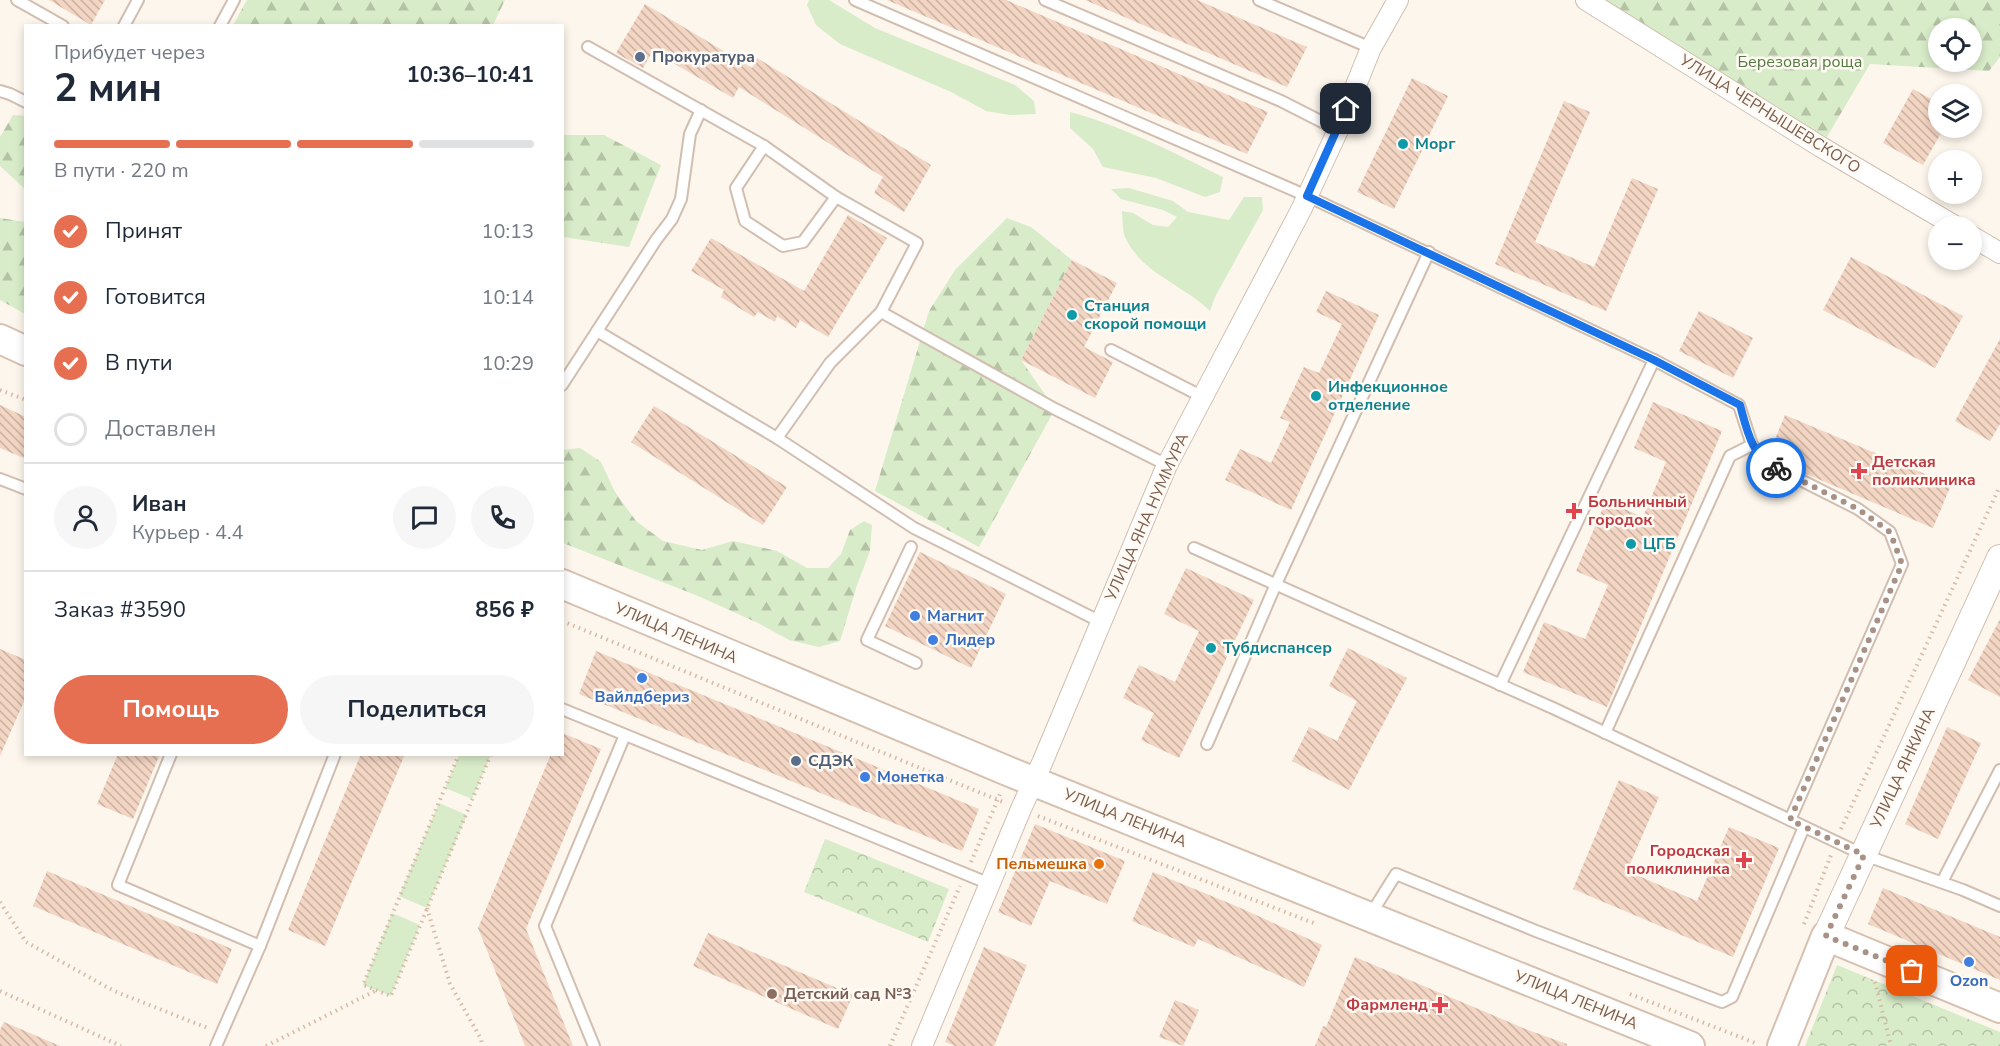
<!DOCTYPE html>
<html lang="ru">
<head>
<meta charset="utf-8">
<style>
  body { margin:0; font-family:"Nunito Sans",sans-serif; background:#f6f6f7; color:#1f2937; height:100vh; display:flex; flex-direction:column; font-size:22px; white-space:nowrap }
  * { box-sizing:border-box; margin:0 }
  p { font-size:20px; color:#747a83 }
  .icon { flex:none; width:33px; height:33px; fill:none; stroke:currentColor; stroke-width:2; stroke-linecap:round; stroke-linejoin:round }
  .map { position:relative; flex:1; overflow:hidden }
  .sheet { position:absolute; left:24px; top:24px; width:540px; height:732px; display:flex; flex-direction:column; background:#fff; border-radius:0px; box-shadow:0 3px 9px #0003 }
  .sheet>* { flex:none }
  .controls { position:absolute; left:1928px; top:18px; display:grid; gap:12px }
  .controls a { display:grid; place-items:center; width:54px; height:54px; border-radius:50%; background:#fff; box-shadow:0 3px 9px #0003; font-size:30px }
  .pin { position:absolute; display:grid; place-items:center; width:51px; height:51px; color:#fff; margin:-26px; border-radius:12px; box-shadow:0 3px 9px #0006 }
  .courier { position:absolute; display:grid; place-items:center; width:60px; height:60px; margin:-30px; border:4px solid #1a73e8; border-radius:50%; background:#fff; color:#222; box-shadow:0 2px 8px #0007 }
  .headline em { font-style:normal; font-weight:700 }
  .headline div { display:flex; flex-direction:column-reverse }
  .headline { display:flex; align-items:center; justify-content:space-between; height:102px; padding:0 30px }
  h1 { font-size:39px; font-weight:700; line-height:45px }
  .bar { display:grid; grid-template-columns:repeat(4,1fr); gap:9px 6px; align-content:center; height:72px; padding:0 30px }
  .bar i { height:8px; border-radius:4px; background:#e0e1e3 }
  .bar .on { background:#e76f51 }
  .bar p { grid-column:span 4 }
  .line { display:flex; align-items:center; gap:15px; padding:0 30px; border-top:2px solid #e0e1e3 }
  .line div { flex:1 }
  .round { display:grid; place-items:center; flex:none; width:63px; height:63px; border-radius:32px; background:#f6f6f7 }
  ol { padding:0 30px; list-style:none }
  li { display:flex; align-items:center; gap:18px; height:66px }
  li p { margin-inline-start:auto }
  li .icon { padding:6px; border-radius:50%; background:#e76f51; color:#fff; stroke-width:4 }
  li:last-child { color:#747a83 }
  li i { width:33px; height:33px; border:3px solid #e0e1e3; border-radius:50% }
  .primary-button { display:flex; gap:12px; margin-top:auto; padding:12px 30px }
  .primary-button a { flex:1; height:69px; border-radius:36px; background:#e76f51; color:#fff; font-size:24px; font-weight:700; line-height:69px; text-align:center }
  .primary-button a+a { background:#f6f6f7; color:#1f2937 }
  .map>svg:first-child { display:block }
</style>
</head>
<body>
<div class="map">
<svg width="2000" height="1046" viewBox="0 0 2000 1046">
  <defs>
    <pattern id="forest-firs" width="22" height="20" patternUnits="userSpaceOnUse" patternTransform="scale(1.5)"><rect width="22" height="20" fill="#d8ecc9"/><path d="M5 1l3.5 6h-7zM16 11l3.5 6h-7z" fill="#b4c2a5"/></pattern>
    <pattern id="park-crowns" width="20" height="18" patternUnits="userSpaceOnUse" patternTransform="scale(1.5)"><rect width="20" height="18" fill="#d8ecc9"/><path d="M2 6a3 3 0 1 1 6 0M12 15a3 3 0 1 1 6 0" fill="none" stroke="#b4c2a5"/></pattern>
    <pattern id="building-back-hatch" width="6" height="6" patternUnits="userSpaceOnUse" patternTransform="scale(1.5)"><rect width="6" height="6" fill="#f3d5c3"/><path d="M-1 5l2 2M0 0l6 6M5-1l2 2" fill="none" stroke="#cab0a1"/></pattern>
  </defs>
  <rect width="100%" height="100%" fill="#fdf6ec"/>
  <g fill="#d8ecc9">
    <path d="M809,0h20l46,28 140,57 19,16 2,13 -26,1 -24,-4 -35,-19 -111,-48 -24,-19 -9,-20z"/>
    <path d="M1070,112c53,14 104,41 153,65l-3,15 -15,5 -49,-19 -53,-11 -10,-18 -23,-21z"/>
    <path d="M1129,188l44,13 15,11 41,8 15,-23h18l1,13 -48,87 -5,14c-26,-26 -67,-37 -84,-72 -4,-7 -3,-19 -4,-28l11,2 20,12 15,2 9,-10 -14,-7 -42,-11 -10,-10z"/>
    <path d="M459,755h32l-19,44 -27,-11z"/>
    <path d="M439,803l28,12 -40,93 -28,-12z"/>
    <path d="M392,913l28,12 -29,71 -28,-11z"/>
  </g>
  <g fill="url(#forest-firs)" fill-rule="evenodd">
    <path d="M247,0h258l-12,25h-260z"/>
    <path d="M1586,0h414v57l-11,14 -119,-7 -49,83zM1938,28h33v34h-33z"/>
    <path d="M13,115l12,1v73l-25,-23v-29z"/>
    <path d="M563,135h41l57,30 -32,82 -66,-10z"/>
    <path d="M0,218l25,4v92l-25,-14z"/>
    <path d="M1007,218l24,9 41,33 -51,100 34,49 -76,138 -104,-56 54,-180 26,-41z"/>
    <path d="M580,448l21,14 14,30 21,29 27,20 39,9 31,-9 44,10 30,17h21l13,-14 9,-24 14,-9 8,4 -2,26 -13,34 -17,56 -21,6 -30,-7 -31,-17 -60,-27 -135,-53v-93z"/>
  </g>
  <g fill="url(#park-crowns)">
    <path d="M825,839l124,50 -21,53 -124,-50z"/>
    <path d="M1837,965l163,67v14h-195z"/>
  </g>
  <g fill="url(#building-back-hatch)">
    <path d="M49,0h56l-14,25z"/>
    <path d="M887,0h119l262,112 -21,42z"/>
    <path d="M1085,0h112l110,47 -20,40z"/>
    <path d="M645,4l107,64 5,-10 174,107 -27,47 -30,-19 9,-16 -144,-90 -6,11 -80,-47 -10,17 -27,-15z"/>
    <path d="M1412,78l36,18 -54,113 -37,-17z"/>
    <path d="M1913,89l25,14v25h6l-21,37 -40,-22z"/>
    <path d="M1564,101l26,11 -55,130 59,25 38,-89 26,11 -52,122 -111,-47z"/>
    <path d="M848,215l39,23 -59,99 -28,-17 -4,8 -19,-12 -2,6 -17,-10 -4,5 -33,-20 3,-7 -33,-19 20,-33 93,53z"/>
    <path d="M1851,257l112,59 -28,52 -112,-58z"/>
    <path d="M1072,260l45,23 -33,64 29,15 -18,36 -74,-38z"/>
    <path d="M1326,291l53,24 -88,195 -66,-30 15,-31 31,14 19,-41 -10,-4 24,-51 15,6 23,-49 -26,-12z"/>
    <path d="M1699,311l54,27 -20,40 -54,-27z"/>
    <path d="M2000,339v85l-10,17 -35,-20z"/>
    <path d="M1653,402l69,29 -115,276 -84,-35 21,-50 41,17 23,-54 -32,-14 30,-70 37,16 23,-55 -32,-14z"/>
    <path d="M0,405l26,12v42l-26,-11z"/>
    <path d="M654,406l133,81 -24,38 -132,-83z"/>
    <path d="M1785,415l166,70 -18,43 -129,-55 -34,-17 -1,-2z"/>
    <path d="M920,552l86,42 -35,74 -86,-42z"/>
    <path d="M1186,568l68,32 -75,158 -38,-18 13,-27 -31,-15 16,-33 36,17 24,-51 -35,-17z"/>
    <path d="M2000,619v78l-32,-17z"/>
    <path d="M1348,648l59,30 -58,112 -57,-29 17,-34 28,14 20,-40 -28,-15z"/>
    <path d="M0,649l26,11v37l-26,59z"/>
    <path d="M596,651l383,158 -17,42 -383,-157z"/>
    <path d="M1947,727l34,16 -43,96 -33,-15z"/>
    <path d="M562,733l39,16 -75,180 47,117h-48l-47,-118 73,-174h11z"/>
    <path d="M118,754h42l-27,65 -36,-15z"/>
    <path d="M361,754h44l-80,192 -37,-16z"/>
    <path d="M1619,780l40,17 -32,74 70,30 32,-74 50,21 -46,109 -160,-68z"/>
    <path d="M1035,824l90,37 -18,43 -57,-23 -19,45 -33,-14z"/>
    <path d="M47,871l185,78 -15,35 -184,-78z"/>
    <path d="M1153,872l83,34 86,39 -18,42 -106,-48 -4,8 -62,-26z"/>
    <path d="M1883,888l117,49v43l-132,-56z"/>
    <path d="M708,933l145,62 -15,34 -145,-63z"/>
    <path d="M984,947l43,18 -33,81h-39l-10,-4z"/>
    <path d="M1355,957l173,73 39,14v2h-252l8,-20 3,1z"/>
    <path d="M1175,1000l24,10 -16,36 -24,-9z"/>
    <path d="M4,1022l56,24h-60v-16z"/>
  </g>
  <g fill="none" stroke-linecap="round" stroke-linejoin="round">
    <defs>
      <g id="service">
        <path d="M17,0l46,26"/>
        <path d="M855,0l452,196 347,164 85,45 13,40 13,17 93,47 32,23 12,32 -112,256"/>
        <path d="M1045,0l236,101 57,29"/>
        <path d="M1259,0l112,48"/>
        <path d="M124,26l14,-26"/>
        <path d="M220,26l14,-26"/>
        <path d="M588,47l176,99 72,51 81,46 -36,69"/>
        <path d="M0,91l10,3 16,8"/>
        <path d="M764,146l-28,42 9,33 38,25 20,-4 33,-45"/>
        <path d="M597,331l180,107 137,90 187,94"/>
        <path d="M1111,350l92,47"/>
        <path d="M562,385l94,-145 16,-21 9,-20 9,-65 11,-24"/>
        <path d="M777,438l53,-75 51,-51 174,97 112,56"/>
        <path d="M0,479l26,10"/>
        <path d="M911,547l-44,93 49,23"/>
        <path d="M1194,548l361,161 309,146 99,35 37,16"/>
        <path d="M1500,685l154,-325"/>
        <path d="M562,709l428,175"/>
        <path d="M1605,733l125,-277 22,-11"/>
        <path d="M1207,744l69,-160 153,-332"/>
        <path d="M171,754l-53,131 142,61"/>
        <path d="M1942,882l58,-112"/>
        <path d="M1369,917l27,-43 140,57 186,71 10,-5 72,-170"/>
        <path d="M216,1046l44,-100 75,-192"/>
        <path d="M594,1046l-49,-120 80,-191"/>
      </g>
      <g id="minor">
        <path d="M1586,0l235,147 134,79"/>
        <path d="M1971,236l29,17"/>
        <path d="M922,1046l99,-237 21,-46 125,-298 134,-255 37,-80 33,-82 27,-48"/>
      </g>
      <path id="tertiary" d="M1826,936l174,-378"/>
      <g id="secondary">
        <path d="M0,339l26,12"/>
        <path d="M562,584l448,188 680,274"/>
        <path d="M1782,1046l44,-110 174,72"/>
      </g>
    </defs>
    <use href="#service" stroke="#d1beb0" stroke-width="14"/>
    <use href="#minor" stroke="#d1beb0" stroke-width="22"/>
    <use href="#tertiary" stroke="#d1beb0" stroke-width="28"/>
    <use href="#secondary" stroke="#d6c0b0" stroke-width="32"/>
    <g stroke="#d9b8a5" stroke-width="4" stroke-dasharray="1.5 4.5" stroke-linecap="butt">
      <path d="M0,390l26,10"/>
      <path d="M562,621l441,181"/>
      <path d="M459,754l-96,231 28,11 100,-242"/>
      <path d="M1038,816l278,108"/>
      <path d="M1841,829l159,-343"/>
      <path d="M971,862l30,-70"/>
      <path d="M0,902l26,40 88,49 96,38"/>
      <path d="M427,908l23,76 31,55 1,7"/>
      <path d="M1804,924l27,-69"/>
      <path d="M1875,982l16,64"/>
      <path d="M0,991l121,55"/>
      <path d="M1630,994l128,50"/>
      <path d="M266,1046l109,-55"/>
      <path d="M890,1046l70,-160"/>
    </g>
    <use href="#service" stroke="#fff" stroke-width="10"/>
    <use href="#minor" stroke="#fff" stroke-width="20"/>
    <use href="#tertiary" stroke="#fff" stroke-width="26"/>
    <use href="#secondary" stroke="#fff" stroke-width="28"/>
  </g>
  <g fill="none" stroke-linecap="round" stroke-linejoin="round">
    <path stroke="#a89285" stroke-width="6" stroke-dasharray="0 10.8" d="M1776,468l82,41 32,23 12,32 -112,256 74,35 -38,81 86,35"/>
    <path stroke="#1a73e8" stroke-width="8" d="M1346,109l-39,87 347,164 86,45c7,25 11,50 36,63"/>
  </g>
  <g fill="#5c6f8a" stroke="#fffaf3" stroke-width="2">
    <circle cx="640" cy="57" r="6"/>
    <circle cx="796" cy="761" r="6"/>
  </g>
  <g fill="#0f9aa8" stroke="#fffaf3" stroke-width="2">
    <circle cx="1403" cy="144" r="6"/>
    <circle cx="1072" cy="315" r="6"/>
    <circle cx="1316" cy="396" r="6"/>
    <circle cx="1631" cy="544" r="6"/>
    <circle cx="1211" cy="648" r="6"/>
  </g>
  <g fill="#e0444e" stroke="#fffaf3" stroke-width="2">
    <path d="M1856 462h6v6h6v6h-6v6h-6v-6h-6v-6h6z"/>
    <path d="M1571 502h6v6h6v6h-6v6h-6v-6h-6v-6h6z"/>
    <path d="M1741 851h6v6h6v6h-6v6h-6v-6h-6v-6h6z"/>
    <path d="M1437 996h6v6h6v6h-6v6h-6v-6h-6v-6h6z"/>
  </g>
  <g fill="#3f7fe0" stroke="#fffaf3" stroke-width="2">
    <circle cx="915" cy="616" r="6"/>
    <circle cx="933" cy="640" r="6"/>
    <circle cx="642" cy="678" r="6"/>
    <circle cx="865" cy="777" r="6"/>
    <circle cx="1969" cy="962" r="6"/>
  </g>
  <circle fill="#e8710a" stroke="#fffaf3" stroke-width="2" cx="1099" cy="864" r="6"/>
  <circle fill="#8d6e63" stroke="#fffaf3" stroke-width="2" cx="772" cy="994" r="6"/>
  <g text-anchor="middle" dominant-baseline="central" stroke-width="5" stroke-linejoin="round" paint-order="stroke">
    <g font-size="16" font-weight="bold" fill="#4e5e75" stroke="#fffaf3" text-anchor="start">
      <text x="652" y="57">Прокуратура</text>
      <text x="808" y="761">СДЭК</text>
    </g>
    <g font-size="16" fill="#537a41" stroke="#fffaf3">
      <text x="1800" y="62">Березовая роща</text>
    </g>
    <g font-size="16" fill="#7a5c4d" stroke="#fffaf3">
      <text transform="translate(1770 114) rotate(32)">УЛИЦА ЧЕРНЫШЕВСКОГО</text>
      <text transform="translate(1147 517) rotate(-66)">УЛИЦА ЯНА НУММУРА</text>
      <text transform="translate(676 633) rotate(23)">УЛИЦА ЛЕНИНА</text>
      <text transform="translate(1903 768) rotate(-65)">УЛИЦА ЯНКИНА</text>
      <text transform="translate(1125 818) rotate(22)">УЛИЦА ЛЕНИНА</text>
      <text transform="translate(1576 1000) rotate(22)">УЛИЦА ЛЕНИНА</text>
    </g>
    <g font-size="16" font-weight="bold" fill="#0d838f" stroke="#fffaf3" text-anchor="start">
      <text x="1415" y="144">Морг</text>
      <text x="1084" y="306">Станция<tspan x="1084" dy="18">скорой помощи</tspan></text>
      <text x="1328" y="387">Инфекционное<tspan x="1328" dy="18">отделение</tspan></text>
      <text x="1643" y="544">ЦГБ</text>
      <text x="1223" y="648">Тубдиспансер</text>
    </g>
    <g font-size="16" font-weight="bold" fill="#be3a42" stroke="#fffaf3" text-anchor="start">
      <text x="1872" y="462">Детская<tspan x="1872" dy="18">поликлиника</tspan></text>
      <text x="1588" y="502">Больничный<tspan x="1588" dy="18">городок</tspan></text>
      <text x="1730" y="851" text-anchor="end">Городская<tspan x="1730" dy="18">поликлиника</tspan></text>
      <text x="1428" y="1005" text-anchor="end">Фармленд</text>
    </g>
    <g font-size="16" font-weight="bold" fill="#366cbe" stroke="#fffaf3" text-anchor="start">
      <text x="927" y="616">Магнит</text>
      <text x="945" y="640">Лидер</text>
      <text x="642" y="697" text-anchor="middle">Вайлдбериз</text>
      <text x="877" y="777">Монетка</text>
      <text x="1969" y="981" text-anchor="middle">Ozon</text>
    </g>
    <g font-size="16" font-weight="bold" fill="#c56008" stroke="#fffaf3" text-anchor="end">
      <text x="1087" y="864">Пельмешка</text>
    </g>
    <g font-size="16" font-weight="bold" fill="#785e54" stroke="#fffaf3" text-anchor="start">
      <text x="784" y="994">Детский сад №3</text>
    </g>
  </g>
</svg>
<div class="controls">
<a><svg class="icon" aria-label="locate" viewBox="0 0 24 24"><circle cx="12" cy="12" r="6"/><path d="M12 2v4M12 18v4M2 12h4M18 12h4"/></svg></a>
<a><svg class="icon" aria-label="layers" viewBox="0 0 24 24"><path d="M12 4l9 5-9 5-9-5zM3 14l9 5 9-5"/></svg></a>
<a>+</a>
<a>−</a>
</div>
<div class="pin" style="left:1912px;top:971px;background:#ea580c"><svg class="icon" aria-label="bag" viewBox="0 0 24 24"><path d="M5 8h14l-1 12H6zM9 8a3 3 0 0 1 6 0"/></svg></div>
<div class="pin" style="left:1346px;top:109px;background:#1f2937"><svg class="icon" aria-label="home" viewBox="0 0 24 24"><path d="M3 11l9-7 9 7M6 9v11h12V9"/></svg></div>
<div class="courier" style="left:1776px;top:468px"><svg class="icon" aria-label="bike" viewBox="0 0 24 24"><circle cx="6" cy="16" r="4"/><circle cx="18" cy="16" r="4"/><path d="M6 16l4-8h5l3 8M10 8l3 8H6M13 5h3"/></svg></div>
<section class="sheet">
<div class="headline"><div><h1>2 мин</h1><p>Прибудет через</p></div><em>10:36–10:41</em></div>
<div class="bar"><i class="on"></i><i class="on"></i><i class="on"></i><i></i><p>В пути · 220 m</p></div>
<ol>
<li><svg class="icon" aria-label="check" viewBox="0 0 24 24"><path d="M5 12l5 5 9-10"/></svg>Принят<p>10:13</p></li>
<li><svg class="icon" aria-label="check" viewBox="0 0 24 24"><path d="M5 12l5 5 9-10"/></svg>Готовится<p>10:14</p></li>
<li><svg class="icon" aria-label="check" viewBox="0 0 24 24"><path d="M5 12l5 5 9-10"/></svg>В пути<p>10:29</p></li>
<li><i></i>Доставлен</li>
</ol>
<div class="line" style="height:108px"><a class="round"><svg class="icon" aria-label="person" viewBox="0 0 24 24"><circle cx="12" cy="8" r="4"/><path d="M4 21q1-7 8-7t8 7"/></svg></a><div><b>Иван</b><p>Курьер · 4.4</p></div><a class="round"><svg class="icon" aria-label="chat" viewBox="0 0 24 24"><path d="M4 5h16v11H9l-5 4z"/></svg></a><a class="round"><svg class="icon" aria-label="phone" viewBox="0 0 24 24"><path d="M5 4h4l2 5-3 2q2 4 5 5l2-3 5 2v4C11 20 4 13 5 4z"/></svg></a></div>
<div class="line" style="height:78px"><div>Заказ #3590</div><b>856 ₽</b></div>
<div class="primary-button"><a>Помощь</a><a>Поделиться</a></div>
</section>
</div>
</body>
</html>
